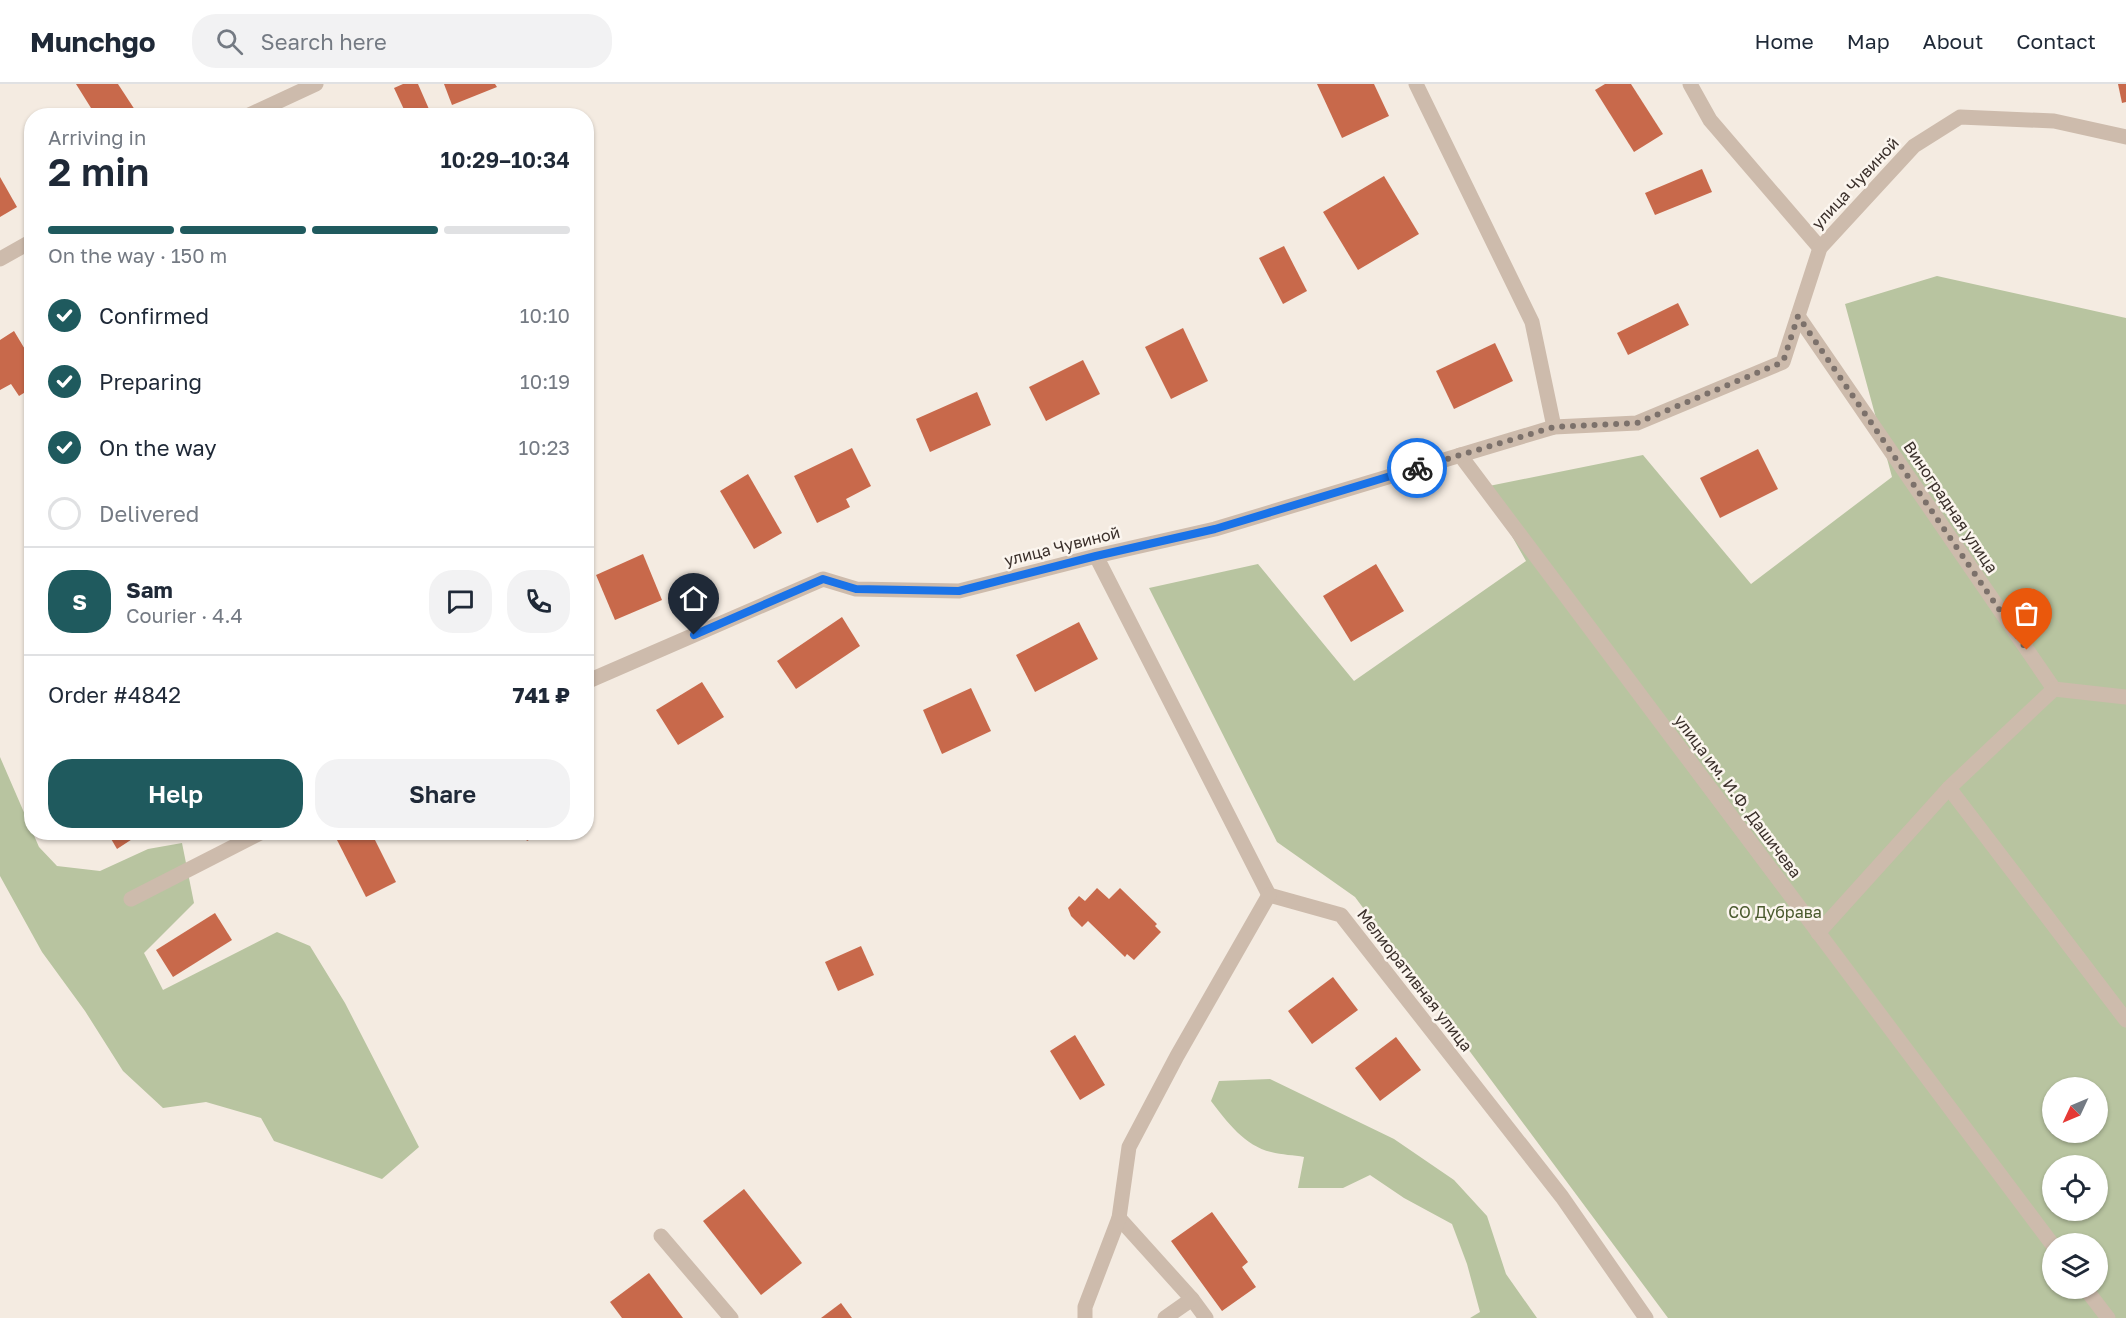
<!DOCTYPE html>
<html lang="en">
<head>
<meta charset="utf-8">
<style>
  body { margin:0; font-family:"Golos Text",sans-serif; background:#f2f2f3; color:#1f2937; height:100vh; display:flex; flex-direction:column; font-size:22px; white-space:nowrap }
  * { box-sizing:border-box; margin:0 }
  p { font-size:20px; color:#747a83 }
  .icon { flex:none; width:33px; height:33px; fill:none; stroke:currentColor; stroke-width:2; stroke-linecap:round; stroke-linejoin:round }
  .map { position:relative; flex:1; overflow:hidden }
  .details { position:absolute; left:24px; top:24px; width:570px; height:732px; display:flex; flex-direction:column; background:#fff; border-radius:24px; box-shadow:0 2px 4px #0004 }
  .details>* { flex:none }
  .needle { width:39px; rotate:226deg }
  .controls { position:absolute; left:2042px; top:993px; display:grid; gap:12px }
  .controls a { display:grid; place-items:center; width:66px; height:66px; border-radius:50%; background:#fff; box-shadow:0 2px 4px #0004; font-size:30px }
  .pin { position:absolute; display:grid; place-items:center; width:51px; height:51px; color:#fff; margin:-62px -26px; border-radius:50% 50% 50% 0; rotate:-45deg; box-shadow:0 0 6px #0007 }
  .pin .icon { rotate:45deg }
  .courier { position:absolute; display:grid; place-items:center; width:60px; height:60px; margin:-30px; border:4px solid #1a73e8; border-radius:50%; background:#fff; color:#222; box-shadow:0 2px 8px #0007 }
  .headline em { font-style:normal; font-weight:600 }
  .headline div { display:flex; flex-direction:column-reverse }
  .headline { display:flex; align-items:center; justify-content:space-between; height:102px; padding:0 24px }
  h1 { font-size:39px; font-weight:600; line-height:45px }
  .bar { display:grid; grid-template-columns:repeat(4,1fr); gap:9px 6px; align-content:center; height:72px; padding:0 24px }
  .bar i { height:8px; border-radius:4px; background:#e0e1e3 }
  .bar .current { background:#1f5a5e }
  .bar p { grid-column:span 4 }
  .line { display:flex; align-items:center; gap:15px; padding:0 24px; border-top:2px solid #e0e1e3 }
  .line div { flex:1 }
  .round { display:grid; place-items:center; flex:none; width:63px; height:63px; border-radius:24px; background:#f2f2f3 }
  ol { padding:0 24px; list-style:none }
  li { display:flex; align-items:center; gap:18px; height:66px }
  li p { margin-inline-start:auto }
  li .icon { padding:6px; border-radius:50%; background:#1f5a5e; color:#fff; stroke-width:4 }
  li:last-child { color:#747a83 }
  li i { width:33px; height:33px; border:3px solid #e0e1e3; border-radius:50% }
  .primary-button { display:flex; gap:12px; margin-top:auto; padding:12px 24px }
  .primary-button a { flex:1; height:69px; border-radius:24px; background:#1f5a5e; color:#fff; font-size:24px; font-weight:600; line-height:69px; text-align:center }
  .primary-button a+a { background:#f2f2f3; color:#1f2937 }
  header { display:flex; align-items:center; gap:36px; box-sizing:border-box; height:84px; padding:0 30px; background:#fff; border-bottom:2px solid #e0e1e3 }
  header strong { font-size:28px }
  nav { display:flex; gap:33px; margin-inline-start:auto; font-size:21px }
  .search { width:420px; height:54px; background:#f2f2f3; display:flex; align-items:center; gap:15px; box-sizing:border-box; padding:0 21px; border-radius:24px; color:#747a83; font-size:22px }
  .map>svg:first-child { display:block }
</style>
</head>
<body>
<header>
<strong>Munchgo</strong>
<div class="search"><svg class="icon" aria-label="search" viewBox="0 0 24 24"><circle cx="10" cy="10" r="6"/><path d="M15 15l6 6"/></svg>Search here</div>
<nav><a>Home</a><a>Map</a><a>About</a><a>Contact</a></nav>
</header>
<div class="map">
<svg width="2126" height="1234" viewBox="0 0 2126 1234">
  <rect width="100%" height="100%" fill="#f4ebe1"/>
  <g fill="#b8c4a0" fill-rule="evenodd">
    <path d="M1937,192l189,42v1000h-458l-313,-421 -78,-55 -128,-254 109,-24 96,117 172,-120 -42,-74 159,-32 108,129 141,-107 -47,-173zM2052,1004h45v44h-45zM2052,1082h45v44h-45zM2052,1160h45v44h-45z"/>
    <path d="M0,673l39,90 18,19 43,5 48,-22 34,-6 12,60 -50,50 19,37 114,-58 33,14 35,57 74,144 -37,32 -108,-38 -13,-23 -55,-16 -43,6 -40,-37 -38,-60 -43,-59 -42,-76z"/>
    <path d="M1270,995l124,60 60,41 33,36 19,58 31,44h-67l10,-6 -13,-48 -15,-40 -48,-26 -34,-23 -27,13h-45l6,-31c-10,-2 -22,-2 -33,-5 -26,-6 -44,-30 -60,-51l8,-20z"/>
  </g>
  <g fill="#c8694b">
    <path d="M76,0h42l17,26 -9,6h-30z"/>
    <path d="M403,0h15l14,32h-25l-13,-28z"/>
    <path d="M444,0h51l2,3 -45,18z"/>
    <path d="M1317,0h57l15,32 -47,22z"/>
    <path d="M1605,0h26l32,50 -29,18 -39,-62z"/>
    <path d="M2118,0h8v18l-4,1z"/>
    <path d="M541,24l4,8h-10l-2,-5z"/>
    <path d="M1702,85l10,23 -57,23 -10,-22z"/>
    <path d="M1384,92l35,58 -61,36 -35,-58z"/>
    <path d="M0,93l17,30 -17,10z"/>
    <path d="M1284,162l23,45 -24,13 -24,-46z"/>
    <path d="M1678,219l11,22 -61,30 -11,-22z"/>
    <path d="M1183,244l25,53 -37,18 -26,-52z"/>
    <path d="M14,247l18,30v27l-13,8 -8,-12 -11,6v-50z"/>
    <path d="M1495,259l18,38 -59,28 -18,-38z"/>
    <path d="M1083,276l17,34 -54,27 -17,-34z"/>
    <path d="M977,308l14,33 -61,27 -14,-33z"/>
    <path d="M852,364l19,38 -25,13 4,8 -33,16 -23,-47z"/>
    <path d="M1758,365l20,40 -58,29 -20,-40z"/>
    <path d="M748,390l34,59 -28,16 -34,-58z"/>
    <path d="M643,470l19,46 -47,20 -19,-45z"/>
    <path d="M1376,480l28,47 -53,31 -28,-46z"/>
    <path d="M842,533l18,29 -64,43 -19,-28z"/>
    <path d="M1079,538l19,37 -63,33 -19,-37z"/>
    <path d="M702,598l22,35 -46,28 -22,-35z"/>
    <path d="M971,604l20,43 -49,23 -19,-44z"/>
    <path d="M107,748h36l-26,17z"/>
    <path d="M347,748h24l25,50 -30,15 -30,-59z"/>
    <path d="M522,748h17l1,2 -13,7z"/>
    <path d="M1097,804l12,11 11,-11 37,36 -2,2 6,6 -27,28 -7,-6 -2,3 -37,-36 -6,6 -11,-11 -3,-8 11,-12 6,5z"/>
    <path d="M215,829l17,27 -59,37 -17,-27z"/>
    <path d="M861,862l13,29 -36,16 -13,-29z"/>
    <path d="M1333,893l25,33 -46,34 -24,-33z"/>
    <path d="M1075,951l30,50 -25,15 -30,-49z"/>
    <path d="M1396,953l25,33 -41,31 -25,-33z"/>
    <path d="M744,1105l58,74 -41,32 -58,-74z"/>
    <path d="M1212,1128l36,50 -6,5 14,20 -34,24 -51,-70z"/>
    <path d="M649,1189l34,45h-61l-12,-16z"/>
    <path d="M841,1219l11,15h-31z"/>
  </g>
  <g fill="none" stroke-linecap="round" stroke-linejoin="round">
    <g stroke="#cdbbac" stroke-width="15">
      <path d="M1690,0l20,36 110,128"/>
      <path d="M1798,232l256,373 72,8"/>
      <path d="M1460,371l592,789"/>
      <path d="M2054,605l-105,99 177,232"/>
      <path d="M1818,849l131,-145"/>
      <path d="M661,1152l70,82"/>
      <path d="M2085,1204l23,30"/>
    </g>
    <g stroke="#cdbbac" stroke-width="15">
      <path d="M1416,0l116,238 22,105"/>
      <path d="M247,32l69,-32"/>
      <path d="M0,175l32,-18"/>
      <path d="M1096,472l173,339 72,20 221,282 84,121"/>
      <path d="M586,598l237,-103 33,10 103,2 137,-35 119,-27 339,-102 83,-4 146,-61 37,-114 94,-102 46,-29 94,4 72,16"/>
      <path d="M131,815l131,-67"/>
      <path d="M1119,1134l73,81 14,19"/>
      <path d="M1085,1234v-11l34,-89 10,-71 48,-91 92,-161"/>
      <path d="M1165,1234l27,-19"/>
    </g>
  </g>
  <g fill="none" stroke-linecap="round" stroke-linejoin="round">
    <path stroke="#7c716b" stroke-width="6" stroke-dasharray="0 10.8" d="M1417,384l137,-41 83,-4 146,-61 15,-46 229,334"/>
    <path stroke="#1a73e8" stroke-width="8" d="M694,551l129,-56 33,10 103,2 137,-35 119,-27 202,-61"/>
  </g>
  <g text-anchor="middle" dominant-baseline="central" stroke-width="5" stroke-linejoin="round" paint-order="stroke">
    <g font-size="16" fill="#3b302b" stroke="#fbf5ee">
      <text transform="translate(1855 99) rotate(-47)">улица Чувиной</text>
      <text transform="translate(1951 423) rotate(56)">Виноградная улица</text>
      <text transform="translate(1062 462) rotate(-14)">улица Чувиной</text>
      <text transform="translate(1738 712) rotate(53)">улица им. И.Ф. Дашичева</text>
      <text transform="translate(1415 896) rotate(52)">Мелиоративная улица</text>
    </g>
    <g font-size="16" fill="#4a5a2e" stroke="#fbf5ee">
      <text x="1775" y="828">СО Дубрава</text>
    </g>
  </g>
</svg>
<div class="controls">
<a><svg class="needle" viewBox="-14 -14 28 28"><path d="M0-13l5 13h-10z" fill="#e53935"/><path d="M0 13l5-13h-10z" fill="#747a83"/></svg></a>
<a><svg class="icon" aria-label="locate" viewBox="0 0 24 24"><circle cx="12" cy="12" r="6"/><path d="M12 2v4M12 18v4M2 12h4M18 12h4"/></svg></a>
<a><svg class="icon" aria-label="layers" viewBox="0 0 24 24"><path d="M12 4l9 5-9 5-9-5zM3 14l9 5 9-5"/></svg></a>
</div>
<div class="pin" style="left:2027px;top:566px;background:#ea580c"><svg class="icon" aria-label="bag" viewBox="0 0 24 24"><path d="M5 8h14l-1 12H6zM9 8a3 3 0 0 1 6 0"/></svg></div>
<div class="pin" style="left:694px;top:551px;background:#1f2937"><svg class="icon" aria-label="home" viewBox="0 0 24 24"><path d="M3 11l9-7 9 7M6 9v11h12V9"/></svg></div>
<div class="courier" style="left:1417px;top:384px"><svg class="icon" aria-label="bike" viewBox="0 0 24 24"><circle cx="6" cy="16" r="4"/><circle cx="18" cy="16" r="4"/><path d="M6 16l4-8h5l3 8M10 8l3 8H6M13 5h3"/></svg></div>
<section class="details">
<div class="headline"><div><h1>2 min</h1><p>Arriving in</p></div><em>10:29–10:34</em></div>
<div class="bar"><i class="current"></i><i class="current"></i><i class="current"></i><i></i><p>On the way · 150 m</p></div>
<ol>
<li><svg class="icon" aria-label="check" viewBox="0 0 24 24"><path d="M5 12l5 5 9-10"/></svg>Confirmed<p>10:10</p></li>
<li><svg class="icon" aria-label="check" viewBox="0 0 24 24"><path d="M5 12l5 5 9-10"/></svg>Preparing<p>10:19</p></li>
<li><svg class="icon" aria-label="check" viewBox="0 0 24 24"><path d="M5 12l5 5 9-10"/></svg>On the way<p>10:23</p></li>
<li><i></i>Delivered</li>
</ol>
<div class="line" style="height:108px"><b class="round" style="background:#1f5a5e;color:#fff">S</b><div><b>Sam</b><p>Courier · 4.4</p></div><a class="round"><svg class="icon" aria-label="chat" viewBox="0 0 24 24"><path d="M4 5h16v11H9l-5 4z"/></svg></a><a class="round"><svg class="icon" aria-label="phone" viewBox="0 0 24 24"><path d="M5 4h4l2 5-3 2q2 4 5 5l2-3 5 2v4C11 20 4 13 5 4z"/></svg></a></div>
<div class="line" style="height:78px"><div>Order #4842</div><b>741 ₽</b></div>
<div class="primary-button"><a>Help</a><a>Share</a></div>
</section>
</div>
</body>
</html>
